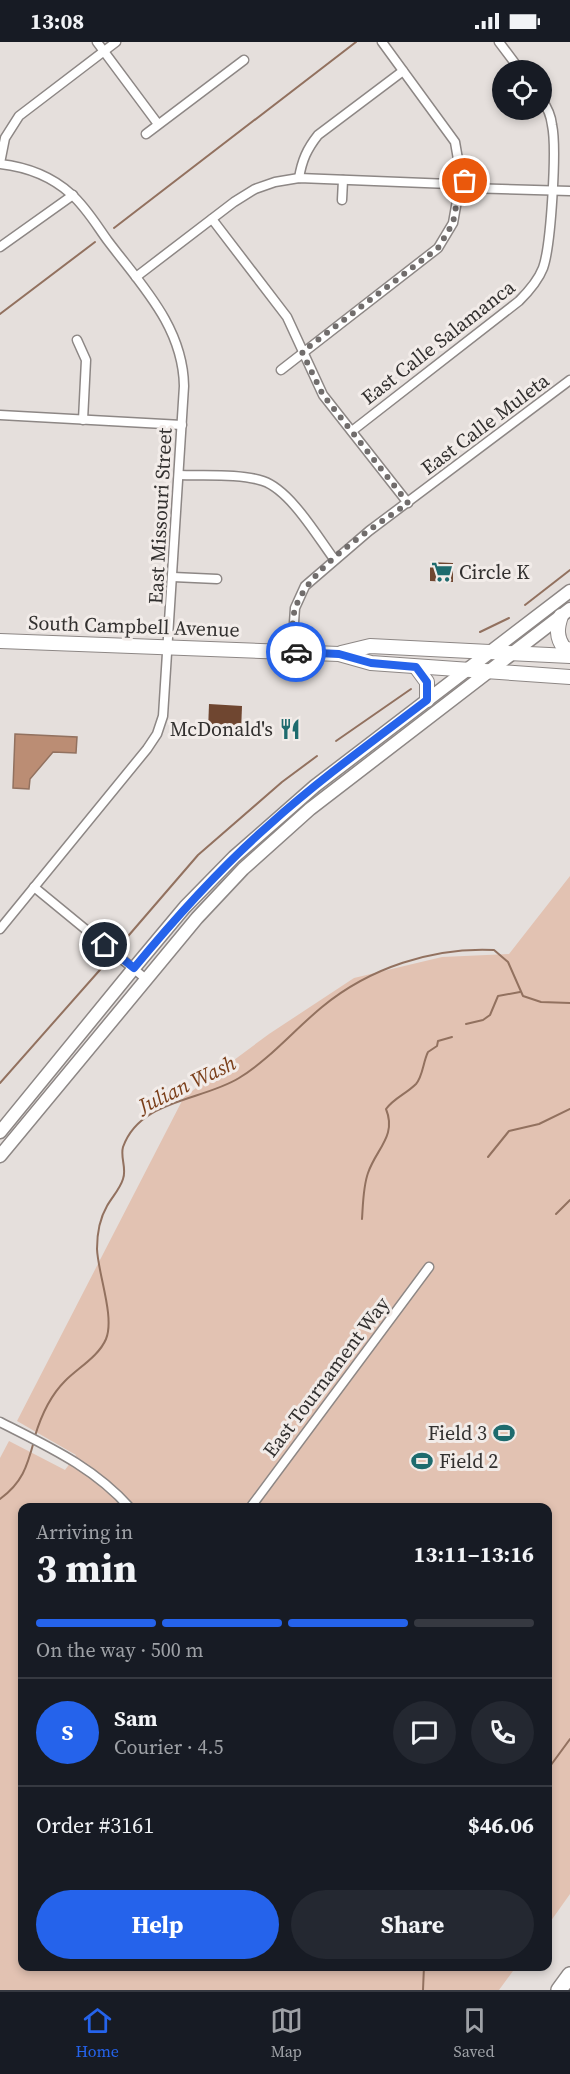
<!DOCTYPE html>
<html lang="en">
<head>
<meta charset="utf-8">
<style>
  body { margin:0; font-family:"Source Serif 4",serif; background:#242831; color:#f1f3f6; height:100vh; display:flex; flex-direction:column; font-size:22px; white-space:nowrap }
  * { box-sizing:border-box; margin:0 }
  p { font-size:20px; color:#9ea1a6 }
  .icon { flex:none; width:33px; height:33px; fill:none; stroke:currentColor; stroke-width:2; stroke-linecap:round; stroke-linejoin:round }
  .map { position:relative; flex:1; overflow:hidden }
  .side { position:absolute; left:18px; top:1461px; width:534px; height:468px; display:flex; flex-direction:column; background:#171b24; border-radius:12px; box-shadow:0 3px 9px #0003 }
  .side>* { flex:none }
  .fabs { position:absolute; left:492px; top:18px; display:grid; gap:12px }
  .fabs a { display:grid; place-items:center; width:60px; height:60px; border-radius:50%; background:#171b24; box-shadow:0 3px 9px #0003; font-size:30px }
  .pin { position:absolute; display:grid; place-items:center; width:51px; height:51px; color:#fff; margin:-26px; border:3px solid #fff; border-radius:50%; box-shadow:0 2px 6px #0007 }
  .courier { position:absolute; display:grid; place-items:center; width:60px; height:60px; margin:-30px; border:4px solid #2563eb; border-radius:50%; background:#fff; color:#222; box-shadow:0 2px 8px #0007 }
  .overview em { font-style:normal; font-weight:700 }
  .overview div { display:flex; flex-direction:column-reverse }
  .overview { display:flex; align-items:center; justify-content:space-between; height:102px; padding:0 18px }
  h1 { font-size:39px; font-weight:700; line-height:45px }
  .bar { display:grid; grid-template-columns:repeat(4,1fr); gap:9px 6px; align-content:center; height:72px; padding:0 18px }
  .bar i { height:8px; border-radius:4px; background:#363941 }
  .bar .on { background:#2563eb }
  .bar p { grid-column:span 4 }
  .line { display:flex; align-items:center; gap:15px; padding:0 18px; border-top:2px solid #363941 }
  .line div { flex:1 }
  .round { display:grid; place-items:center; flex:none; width:63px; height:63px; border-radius:32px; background:#242831 }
  .action { display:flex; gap:12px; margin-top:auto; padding:12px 18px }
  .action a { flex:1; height:69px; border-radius:36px; background:#2563eb; color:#fff; font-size:24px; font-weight:700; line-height:69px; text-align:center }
  .action a+a { background:#242831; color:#f1f3f6 }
  .status { display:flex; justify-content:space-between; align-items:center; height:42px; padding:0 30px; background:#171b24; direction:ltr }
  .status svg { height:16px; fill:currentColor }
  .dock { display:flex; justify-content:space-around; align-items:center; height:84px; border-top:2px solid #363941; background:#171b24; font-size:16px; color:#9ea1a6 }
  .dock a { display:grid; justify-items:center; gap:3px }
  .dock .on { color:#2563eb }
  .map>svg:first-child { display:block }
</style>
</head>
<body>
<div class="status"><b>13:08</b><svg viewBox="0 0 49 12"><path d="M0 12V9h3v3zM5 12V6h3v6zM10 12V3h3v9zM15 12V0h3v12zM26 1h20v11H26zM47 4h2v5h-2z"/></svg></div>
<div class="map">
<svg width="570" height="1948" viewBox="0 0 570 1948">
  <rect width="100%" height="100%" fill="#e5dfdc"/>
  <path fill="#e2c2b2" d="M570,834v1018l-22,31v-417h-526v458l494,1 -17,23h-499v-532l9,-17 56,29 11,-15 -59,-34 167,-324 85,-63 85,-56 88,-21 67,-3z"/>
  <path fill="#bb8d74" stroke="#92715f" stroke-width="1.5" d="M15,692l62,3 -1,16 -23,-1 -23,27 -1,10 -16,-1z"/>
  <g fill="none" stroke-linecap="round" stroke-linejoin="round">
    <g stroke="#92715f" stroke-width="2">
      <path d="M114,186l242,-186"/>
      <path d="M0,272l95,-72"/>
      <path d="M525,563l45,-35"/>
      <path d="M480,590l29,-14"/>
      <path d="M336,699l75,-52"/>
      <path d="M123,900l75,-87 84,-73 35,-26"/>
      <path d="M466,982l17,-4 7,-5 8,-19 22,-4"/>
      <path d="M0,1041l106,-120"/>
      <path d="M488,1115l21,-26 30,-7 31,-15"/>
      <path d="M556,1172l14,-14"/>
      <path d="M362,1177c1,-14 1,-32 6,-46 8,-24 29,-37 18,-64 8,-11 20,-15 30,-25 7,-8 7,-22 12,-32l9,-6 1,-5 14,-4"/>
      <path d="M35,1394c6,-20 15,-40 30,-55 13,-13 34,-25 41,-42 9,-22 -8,-65 -9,-90 0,-14 3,-31 10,-43 5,-9 13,-17 16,-27 4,-11 -3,-21 0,-32 17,-48 79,-46 116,-69 31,-19 55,-48 83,-71 47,-39 111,-60 172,-57l14,12 15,34 18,6 29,1"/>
      <path d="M0,1457c22,-16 27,-32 34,-58"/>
      <path d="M548,1727l22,-30"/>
      <path d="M423,1948l1,-24"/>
    </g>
  </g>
  <g fill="#6f4630">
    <path d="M430,520l23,1v19l-23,-1z"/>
    <path d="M209,662l33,2 -1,26 -33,-1z"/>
  </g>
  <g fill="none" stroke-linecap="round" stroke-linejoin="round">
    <defs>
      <g id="minor">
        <path d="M97,0l61,82"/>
        <path d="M382,0l73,100 4,23 -1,13"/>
        <path d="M499,0l21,28"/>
        <path d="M146,92l98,-74"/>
        <path d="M0,121l5,-25 14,-22 97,-74"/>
        <path d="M0,122c27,3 51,12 71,30 15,13 26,32 37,47 34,45 75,86 76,145l-21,330 -6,18 -10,15 -147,180"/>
        <circle cx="459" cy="144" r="8"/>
        <path d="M299,136c3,-18 8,-29 19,-43l85,-64"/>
        <path d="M467,146l103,3"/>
        <path d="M342,158l1,-20"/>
        <path d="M212,177l75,98 36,78 85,108"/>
        <path d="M0,205l73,-52"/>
        <path d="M136,235l98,-75 21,-13 20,-7 24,-4 151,6"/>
        <path d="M77,298l9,20 -3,60"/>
        <path d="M281,328l157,-122 15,-25 5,-28"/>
        <path d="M0,373l182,10"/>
        <path d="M352,389l167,-130c10,-10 19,-20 24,-33 8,-22 14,-120 9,-143 -1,-9 -5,-18 -10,-25"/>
        <path d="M179,433c25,1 61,-2 84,6 27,9 54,55 71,78"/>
        <path d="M173,535l44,2"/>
        <path d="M292,610l3,-44 10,-22 64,-55 201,-151"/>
        <path d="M34,845l112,92"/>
        <path d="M0,1380c47,24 94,45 130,86"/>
        <path d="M250,1466l179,-241"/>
      </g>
      <g id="secondary">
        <path d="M0,1090l134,-164 51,-61 49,-50 81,-71 255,-195"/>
        <path d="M0,1114l197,-238 46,-49 67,-60 260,-200"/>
      </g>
      <g id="primary">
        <path d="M561,574c-4,12 -5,21 3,32l6,2"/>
        <path d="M0,599l339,13 32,9 199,14"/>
        <path d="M341,611l29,-7 200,10"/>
        <path d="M416,625l11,15v18"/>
      </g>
      <path id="motorway" d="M559,1948l11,-15"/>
    </defs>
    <use href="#minor" stroke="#8d8785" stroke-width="11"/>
    <use href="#secondary" stroke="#8d8785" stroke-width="15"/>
    <use href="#primary" stroke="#8d8785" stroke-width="16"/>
    <use href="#motorway" stroke="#8d8785" stroke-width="18"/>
    <use href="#minor" stroke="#fff" stroke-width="8"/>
    <use href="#secondary" stroke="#fff" stroke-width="12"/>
    <use href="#primary" stroke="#fff" stroke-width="14"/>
    <use href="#motorway" stroke="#fff" stroke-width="15"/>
  </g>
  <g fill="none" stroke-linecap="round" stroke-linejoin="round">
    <path stroke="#716d6c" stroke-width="6" stroke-dasharray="0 10.8" d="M296,610h-4c1,-14 -1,-33 4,-46 16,-41 76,-77 112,-103l-85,-108 -21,-43 136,-104 15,-25 5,-28 7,-3 2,-4 -2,-7"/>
    <path stroke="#2563eb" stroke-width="8" d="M105,903l29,23c42,-51 85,-99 135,-143 50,-45 104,-84 158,-125v-18l-11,-15 -45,-4 -32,-9 -43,-2"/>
  </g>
  <defs>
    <symbol id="supermarket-bare" viewBox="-9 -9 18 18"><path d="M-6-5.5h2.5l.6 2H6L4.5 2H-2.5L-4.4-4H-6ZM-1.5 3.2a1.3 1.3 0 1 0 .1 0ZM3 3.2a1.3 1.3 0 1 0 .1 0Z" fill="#1e6b6e" stroke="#f2ece9" stroke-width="2.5" paint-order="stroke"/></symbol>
    <symbol id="restaurant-bare" viewBox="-9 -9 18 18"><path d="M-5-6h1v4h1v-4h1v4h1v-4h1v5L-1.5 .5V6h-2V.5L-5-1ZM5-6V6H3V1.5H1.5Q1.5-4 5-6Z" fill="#1e6b6e" stroke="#f2ece9" stroke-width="2.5" paint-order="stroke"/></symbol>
    <symbol id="stadium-bare" viewBox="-9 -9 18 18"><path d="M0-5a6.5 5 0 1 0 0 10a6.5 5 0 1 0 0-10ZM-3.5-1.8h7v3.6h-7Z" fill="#1e6b6e" stroke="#f2ece9" stroke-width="2.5" paint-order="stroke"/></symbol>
  </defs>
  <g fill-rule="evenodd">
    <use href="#supermarket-bare" x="427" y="515" width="30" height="30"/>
    <use href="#restaurant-bare" x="275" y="672" width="30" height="30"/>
    <use href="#stadium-bare" x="489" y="1376" width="30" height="30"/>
    <use href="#stadium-bare" x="407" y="1404" width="30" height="30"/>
  </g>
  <g text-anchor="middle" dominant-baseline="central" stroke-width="6" stroke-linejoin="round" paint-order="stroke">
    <g font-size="20" fill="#32302f" stroke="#f2ece9">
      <text transform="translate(438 300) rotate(-38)">East Calle Salamanca</text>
      <text transform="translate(485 382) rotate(-37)">East Calle Muleta</text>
      <text transform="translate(160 474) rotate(-87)">East Missouri Street</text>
      <text transform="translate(134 584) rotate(2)">South Campbell Avenue</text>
      <text transform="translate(326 1335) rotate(-53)">East Tournament Way</text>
    </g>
    <g font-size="20" fill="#32302f" stroke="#f2ece9" text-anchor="start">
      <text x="459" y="530">Circle K</text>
      <text x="273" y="687" text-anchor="end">McDonald's</text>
      <text x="487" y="1391" text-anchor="end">Field 3</text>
      <text x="439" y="1419">Field 2</text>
    </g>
    <g font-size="21" font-style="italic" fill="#7a3e19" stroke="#f2ece9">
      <text transform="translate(187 1042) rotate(-26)">Julian Wash</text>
    </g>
  </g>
</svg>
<div class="fabs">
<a><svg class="icon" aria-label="locate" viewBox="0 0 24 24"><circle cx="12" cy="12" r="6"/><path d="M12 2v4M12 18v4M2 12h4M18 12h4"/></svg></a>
</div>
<div class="pin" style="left:465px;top:139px;background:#ea580c"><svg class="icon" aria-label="bag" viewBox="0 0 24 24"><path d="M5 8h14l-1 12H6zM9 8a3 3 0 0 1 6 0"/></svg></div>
<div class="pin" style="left:105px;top:903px;background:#1f2937"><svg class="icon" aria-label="home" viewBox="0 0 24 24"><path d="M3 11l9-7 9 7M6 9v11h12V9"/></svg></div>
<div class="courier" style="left:296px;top:610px"><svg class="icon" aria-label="car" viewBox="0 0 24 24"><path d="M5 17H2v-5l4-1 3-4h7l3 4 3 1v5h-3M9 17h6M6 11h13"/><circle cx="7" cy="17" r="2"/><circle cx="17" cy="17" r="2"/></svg></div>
<section class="side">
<div class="overview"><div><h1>3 min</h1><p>Arriving in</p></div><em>13:11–13:16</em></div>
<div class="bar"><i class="on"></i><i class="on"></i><i class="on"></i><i></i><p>On the way · 500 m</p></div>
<div class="line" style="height:108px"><b class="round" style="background:#2563eb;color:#fff">S</b><div><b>Sam</b><p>Courier · 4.5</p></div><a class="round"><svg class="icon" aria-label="chat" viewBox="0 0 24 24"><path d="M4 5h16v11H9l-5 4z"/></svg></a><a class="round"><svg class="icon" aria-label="phone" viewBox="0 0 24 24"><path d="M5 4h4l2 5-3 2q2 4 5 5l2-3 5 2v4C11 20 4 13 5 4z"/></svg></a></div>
<div class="line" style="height:78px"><div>Order #3161</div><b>$46.06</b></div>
<div class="action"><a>Help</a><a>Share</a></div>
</section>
</div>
<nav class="dock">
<a class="on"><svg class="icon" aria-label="home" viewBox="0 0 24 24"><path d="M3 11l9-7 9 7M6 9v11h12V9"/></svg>Home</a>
<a><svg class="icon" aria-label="map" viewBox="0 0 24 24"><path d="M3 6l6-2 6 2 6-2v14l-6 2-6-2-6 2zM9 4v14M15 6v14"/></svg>Map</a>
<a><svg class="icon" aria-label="saved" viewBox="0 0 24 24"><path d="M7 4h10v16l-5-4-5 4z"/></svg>Saved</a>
</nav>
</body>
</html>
